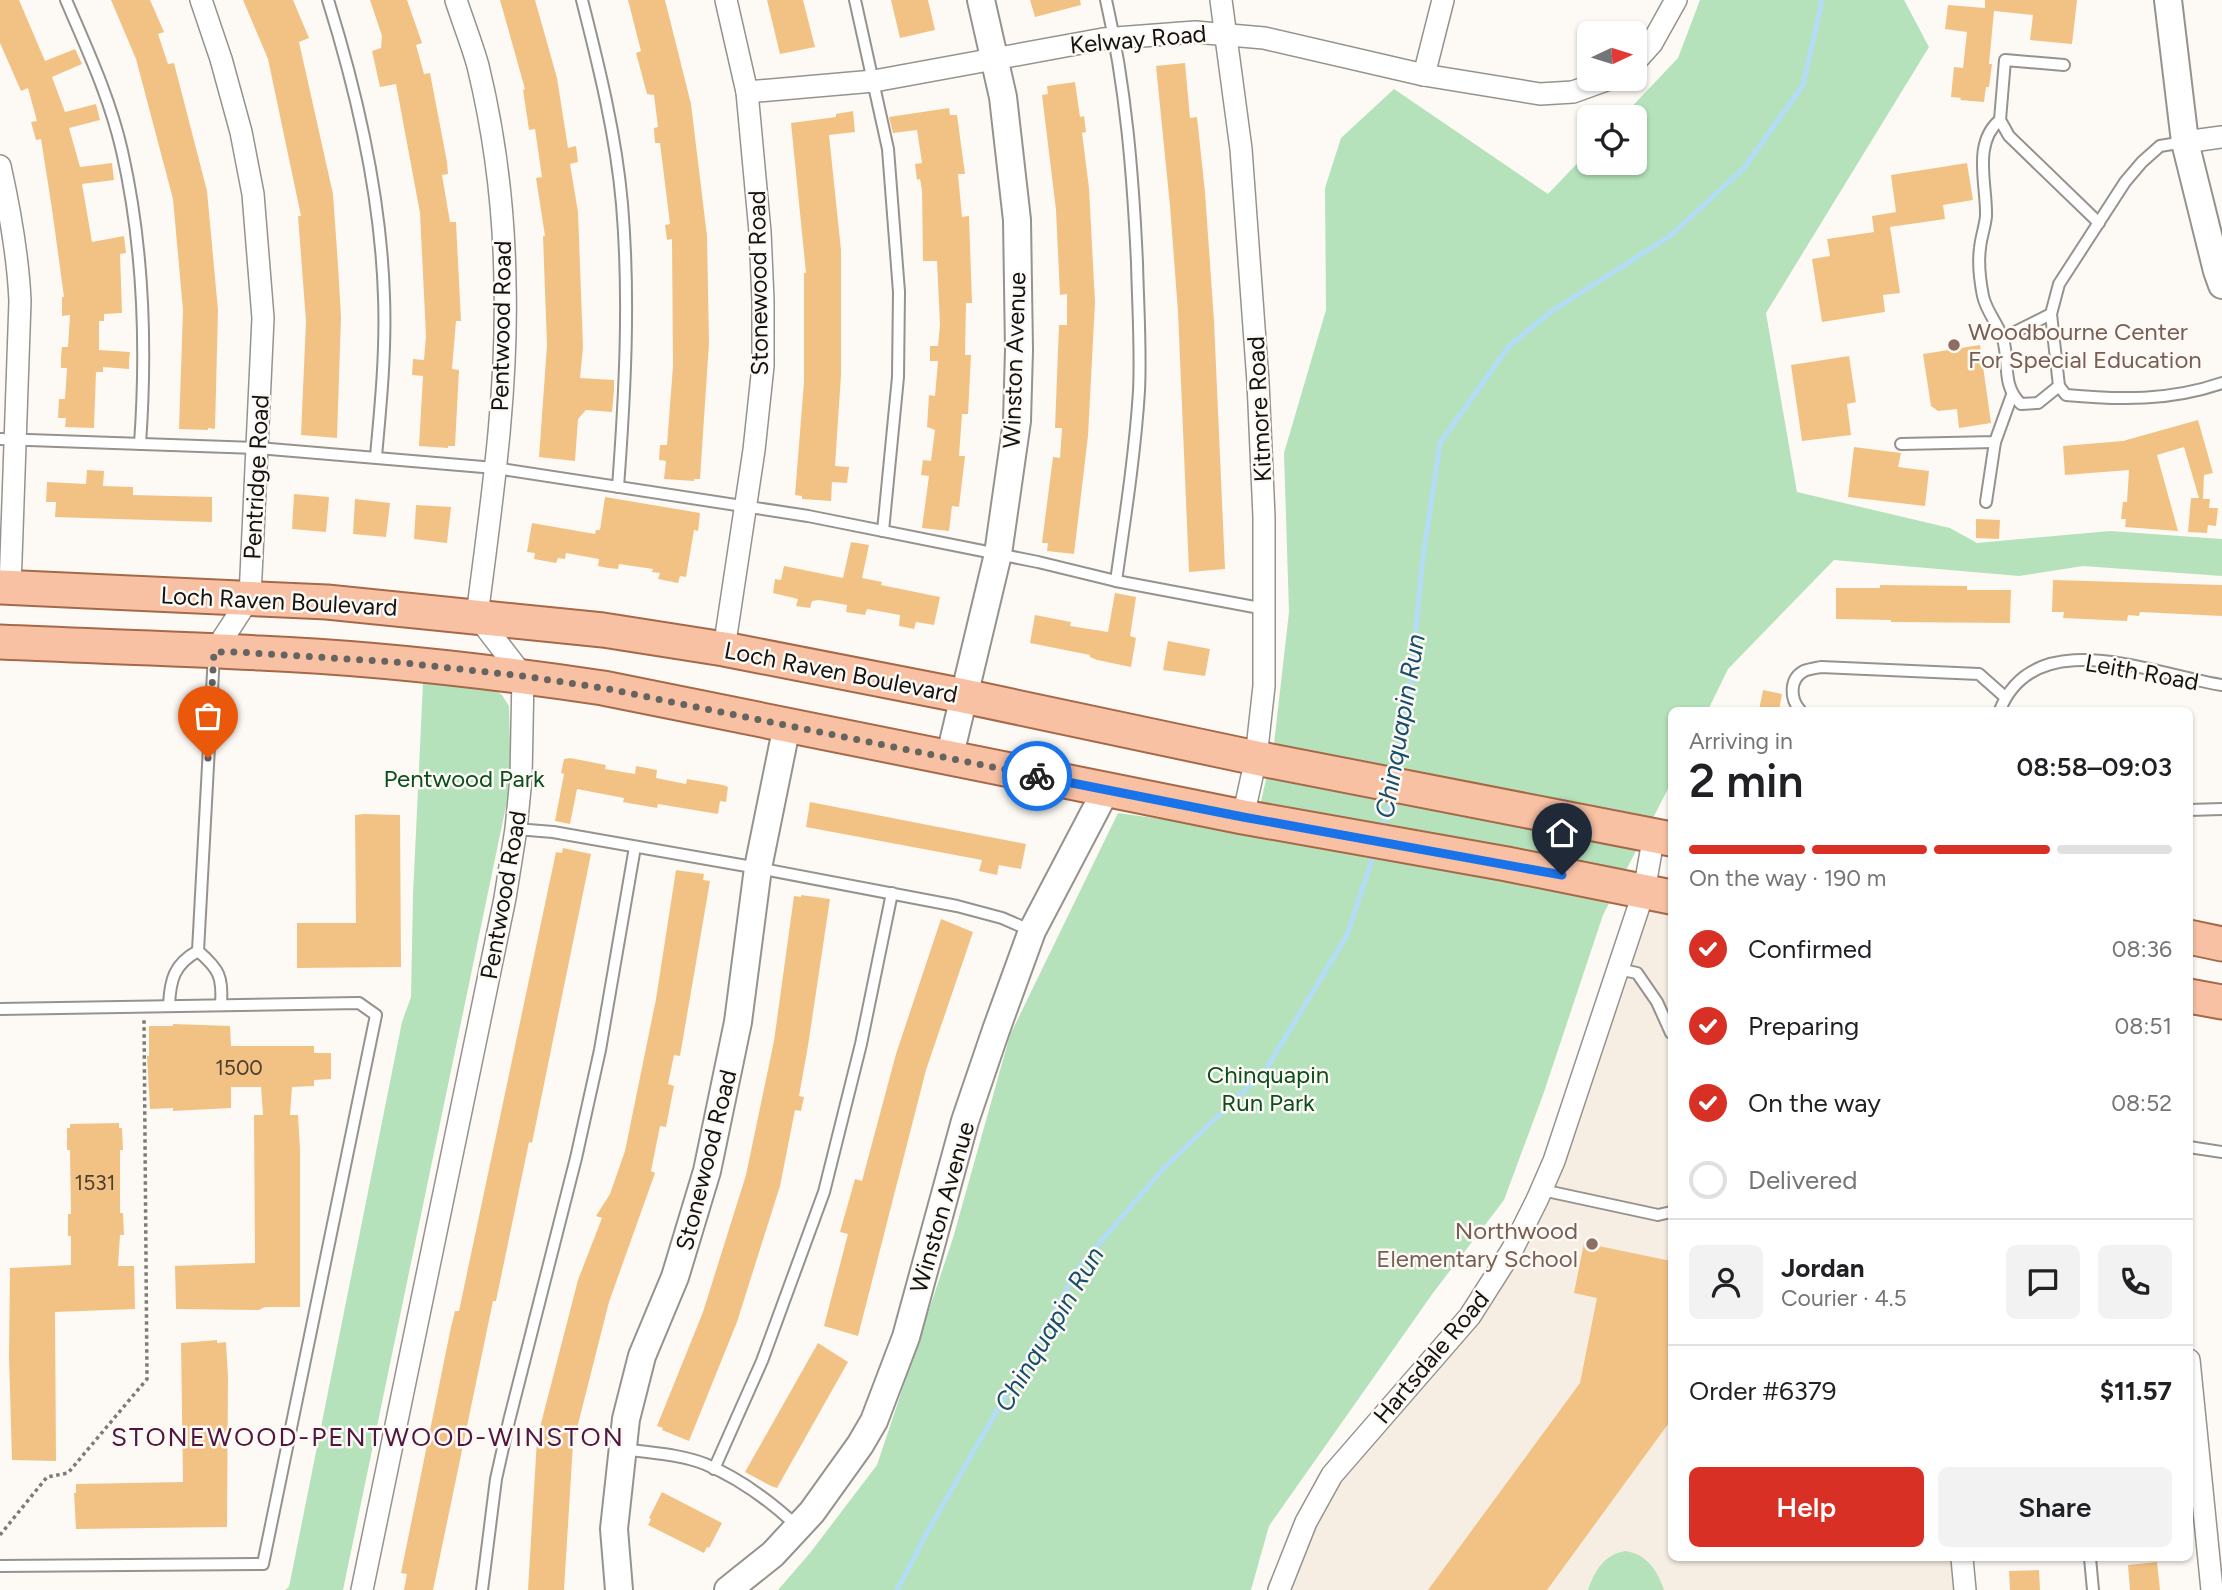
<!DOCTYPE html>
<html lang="en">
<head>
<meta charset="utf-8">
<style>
  body { margin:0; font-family:Figtree,sans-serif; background:#f2f2f2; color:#202124; height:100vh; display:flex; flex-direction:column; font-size:26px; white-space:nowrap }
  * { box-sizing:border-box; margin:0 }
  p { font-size:23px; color:#757577 }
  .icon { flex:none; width:38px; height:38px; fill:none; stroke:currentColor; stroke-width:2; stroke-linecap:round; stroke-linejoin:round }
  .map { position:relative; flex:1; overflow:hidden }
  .sheet { position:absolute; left:1668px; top:707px; width:525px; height:854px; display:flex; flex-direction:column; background:#fff; border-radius:10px; box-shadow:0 2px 5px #0004 }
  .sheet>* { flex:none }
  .needle { width:46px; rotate:86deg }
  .fabs { position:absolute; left:1577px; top:21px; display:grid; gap:14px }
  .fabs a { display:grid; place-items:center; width:70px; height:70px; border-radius:10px; background:#fff; box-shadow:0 2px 5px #0004; font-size:35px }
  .pin { position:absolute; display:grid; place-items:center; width:60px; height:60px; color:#fff; margin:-72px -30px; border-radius:50% 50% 50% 0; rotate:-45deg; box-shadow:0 0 7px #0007 }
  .pin .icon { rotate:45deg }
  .courier { position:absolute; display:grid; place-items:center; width:70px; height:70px; margin:-35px; border:5px solid #1a73e8; border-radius:50%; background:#fff; color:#222; box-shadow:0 2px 9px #0007 }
  .head em { font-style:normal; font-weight:600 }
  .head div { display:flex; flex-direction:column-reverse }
  .head { display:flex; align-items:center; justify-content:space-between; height:119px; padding:0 21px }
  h1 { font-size:46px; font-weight:600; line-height:52px }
  .bar { display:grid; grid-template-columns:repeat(4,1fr); gap:10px 7px; align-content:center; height:84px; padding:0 21px }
  .bar i { height:9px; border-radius:5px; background:#e0e0e0 }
  .bar .on { background:#d93025 }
  .bar p { grid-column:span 4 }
  .line { display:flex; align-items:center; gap:18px; padding:0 21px; border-top:2px solid #e0e0e0 }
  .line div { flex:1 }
  .round { display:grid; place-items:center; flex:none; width:74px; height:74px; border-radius:10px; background:#f2f2f2 }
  ol { padding:0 21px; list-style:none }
  li { display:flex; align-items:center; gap:21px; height:77px }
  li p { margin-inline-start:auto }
  li .icon { padding:7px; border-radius:50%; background:#d93025; color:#fff; stroke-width:4 }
  li:last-child { color:#757577 }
  li i { width:38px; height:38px; border:4px solid #e0e0e0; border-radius:50% }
  .button { display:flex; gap:14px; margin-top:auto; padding:14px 21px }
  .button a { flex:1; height:80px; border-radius:10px; background:#d93025; color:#fff; font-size:28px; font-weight:600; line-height:80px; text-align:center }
  .button a+a { background:#f2f2f2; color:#202124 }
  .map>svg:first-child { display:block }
</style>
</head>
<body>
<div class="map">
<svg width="2222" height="1590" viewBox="0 0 2222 1590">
  <rect width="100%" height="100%" fill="#fdfaf5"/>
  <path fill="#f6eee3" d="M1644,891l27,6v661h291l3,32h-686l27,-67 162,-204 69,-119z"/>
  <g fill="#b5e2ba">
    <path d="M1700,0h204l25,47 -163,266 31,179 153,36 27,15 133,-12 112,8v37l-139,-10 -64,10 -185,-16 -106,109 -20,41h-37v73l-68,132 -60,180 -39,105 -71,93 -164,233 -18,64h-473l32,-37 67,-88 76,-227 57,-203 108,-222 136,19 20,-88 15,-132 -5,-159 42,-143 -1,-122 16,-50 53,-49 154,105 41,-43v12h45v-46h-12l56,-59z"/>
    <path d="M423,683l68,4 11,8 7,11 2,76 -168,808h-58l4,-3 113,-565 9,-25 2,-102z"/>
    <path d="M1625,1551c22,3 32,19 39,39h-76c7,-20 16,-35 37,-39z"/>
  </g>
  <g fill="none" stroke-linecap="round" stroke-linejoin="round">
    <g stroke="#b3dcf7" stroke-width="5">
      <path d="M1396,774l13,-68 13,-142 18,-121 69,-97 43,-35 118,-75 74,-68 59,-83 18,-79v-6"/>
      <path d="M1381,832l11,-38"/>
      <path d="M897,1590l28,-54 155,-270 82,-96 103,-99 82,-136 28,-84"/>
    </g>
  </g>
  <g fill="#f2c285">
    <path d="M0,0h19l26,61 30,-12 7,15 -30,13 13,35 31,-8 4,16 -31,8 11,39 32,-4 2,17 -32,4 10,58 32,-6 2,17 -6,1 2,59 -18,1v7h-5v29l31,2 -1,8v9l-26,-2v5h-7l-2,56 -29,-1 1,-9h-8l1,-19h6l2,-31h-6v-11l1,-10h6l2,-32 -8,1v-19h2l-12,-88 -11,-70 -5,1 -5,-18 6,-1 -9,-33 -7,3 -21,-48z"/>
    <path d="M111,0h39l14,32 -6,2 10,30 6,-1 33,128 11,119 -3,119 -7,-1v2l-29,-1 4,-119 -10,-111 -37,-140z"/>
    <path d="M243,0h50l16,38 -10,4 34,152 5,71 3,52 -4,121 -36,-3 5,-114 -8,-105h3l-33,-157z"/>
    <path d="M370,0h37l15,43 -6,2 8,29 6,-1 17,89 1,12 -6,1 8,47h6l5,99h-5l-4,48 7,1 -4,76h-7v2l-29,-2 4,-70 -11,-1 1,-16 11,1 2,-24 -6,-123 -24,-129 -16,3 -8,-36 9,-3 1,-12z"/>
    <path d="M500,0h35l22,78 11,70 8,-2 2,16 -8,2 8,48 5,135 -3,31 34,2v11l-2,21 -26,-2 -8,9 -3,42 -36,-4 8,-112 -4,-109h2l-9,-58 6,-1 -7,-48 -6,1 -6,-40 2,-1z"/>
    <path d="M628,0h37l26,104 16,132 2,107 -9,136h-6v2l-30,-2 2,-18 -7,-1 1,-15h7l6,-79 -1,-127 -5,1 -2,-15 5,-1 -10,-81h-5l-1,-15 4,-1 -4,-32 -7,-1 -11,-41 5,-2z"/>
    <path d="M767,0h36l12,47 -35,7z"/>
    <path d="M891,0h37l7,30 -35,8z"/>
    <path d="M1030,0h50l1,5 -46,12z"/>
    <path d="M1985,0h92l-5,44 -42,-4 3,-25 -39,-4 -5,53h3l-3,23h-3l-2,15 -24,-2 1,-2 -10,-1 3,-30 9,1 4,-36 -22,-3 3,-24 37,3z"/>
    <path d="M1185,63l5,55 7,-1 8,75 9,129 11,248 -36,3 -11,-260 -8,-106 -14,-140z"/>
    <path d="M1075,82l5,35 4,-1 2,16 -4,1 7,55 6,114 -7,134 -14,118 -27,-3 1,-8h-6l11,-86 7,1 2,-30h-7l4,-103h8v-31l-7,1 -4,-85 -14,-115 6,-1 -1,-8z"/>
    <path d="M949,108l1,7h7l8,59h-7l4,43 7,-1 3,87h-6l-1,52h6l-3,59h-6l-3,42h6l-6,51 -7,-1 -3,25 -27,-3 7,-52 -8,-1 2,-15 8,1 4,-31 -8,-3 2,-32 6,1 3,-35h-8v-15h8l2,-21 -3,-64h-14l-1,-71 -2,-11 -3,1 -2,-16 7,-1 -5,-33 -24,3 -4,-16z"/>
    <path d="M853,111l2,21 -26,3 12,115v125l-6,91 14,1 -2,16 -15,-1 -1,19 -29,-2v-3l-7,-1 9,-113v-109h2l-15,-150 45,-6v-3z"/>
    <path d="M1967,163l6,37 -30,5 2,14 -55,8 10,66 -17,2 2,17 -63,10 -10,-63 18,-3 -3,-17 47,-7 -2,-16 24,-4 -5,-37z"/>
    <path d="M1980,345l11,78 -32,5 -2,-19 -19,2 -7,-5 -8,-52z"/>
    <path d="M1849,356l7,46 -9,2 4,31 -49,6 -11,-76z"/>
    <path d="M2198,420l15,53 -9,2 -1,24h7l-1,9h9l-2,18 -8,-1 -1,8 -19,-1 3,-34h8l-15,-51 -27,8 21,76 -53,-4 1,-8h-5l2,-17h4l2,-32 -64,5 -2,-29 60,-5z"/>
    <path d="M1854,447l47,6 -3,14 31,4 -4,35 -77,-9z"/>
    <path d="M87,470l17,1 -1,15 30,1v8l79,2v25l-157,-5 1,-15h-10l1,-20 39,2z"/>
    <path d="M294,494l35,3 -3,35 -34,-3z"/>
    <path d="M605,497l95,16 -2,18 -4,-1 -8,47 -6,-1 -2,7 -20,-4 2,-6 -8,-1 1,-3 -34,-5 -1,5 -10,-1 -10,-2 1,-7 -33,-6 -1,6 -7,-1 -2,5 -22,-4 1,-6 -8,-1 5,-29 63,11 1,-4h4z"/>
    <path d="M355,499l35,4 -4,34 -33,-3z"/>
    <path d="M416,505l35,2 -4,36 -33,-4z"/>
    <path d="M1976,519l24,1 -1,19 -23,-1z"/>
    <path d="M851,542l18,3 -7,33 20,4 -1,3 59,12 -6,28 -18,-3 -2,7 -15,-3 1,-11 -33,-6 -2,6 -19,-3 1,-7 -28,-5 -7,1 -2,7 -14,-2 2,-7 -25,-6 2,-14 6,1 3,-14 59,12z"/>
    <path d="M2053,580l169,5v31l-82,-4 -1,4 -11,-1 -1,6 -64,-3 1,-6h-12z"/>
    <path d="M1880,585l87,1v4h44l-1,33 -119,-1v-2l-55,-1v-31h44z"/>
    <path d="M1115,593l21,4 -6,39 6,2 -5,29 -34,-7 -7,-3v-2l-60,-12 5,-28 36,7 -1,4 38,6z"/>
    <path d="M1168,641l42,8 -5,27 -42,-6z"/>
    <path d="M1763,690l19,4 -3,16h-20z"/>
    <path d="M570,758l36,7 -1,4 30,5 1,-8 21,4 -1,8 30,6 1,-5 36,6 5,2 -2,15 -6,-1 -2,13 -60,-10 -1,4 -34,-6 1,-4 -47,-9 -7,35 -15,-3 9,-47 -3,-1 3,-14z"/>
    <path d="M810,802l216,42 -5,25 -22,-4 -2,10 -18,-4 3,-11 -176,-33z"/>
    <path d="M364,814l36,1 1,152 -104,1v-45h59l-1,-108z"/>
    <path d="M563,848l28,6 -59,289 -3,-1 -33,159h-3l-60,289h-29l3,-16 -6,-1 50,-246 4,-16h4l97,-459 6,1z"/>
    <path d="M676,870l28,4 -1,6 7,1 -30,175 -6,-1 -6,29 6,2 -8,41 -6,-1 -9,45 4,2 -46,129 -36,142 -9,146h-36l9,-151 41,-159 24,-62 -6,-2 14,-22 15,-43 31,-152z"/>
    <path d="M801,895l29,4 -22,147 -9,50 5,1 -3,14 -6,-1 -15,76 -43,136 -48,119 -27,-11 1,-2 -6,-2 46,-114 43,-137 28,-134 20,-145 7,1z"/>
    <path d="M941,919l32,13 -47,138 -68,266 -34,-10 24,-92 -8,-2 15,-53 7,2 34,-127z"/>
    <path d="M173,1024l57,2 1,20h83v7h17v26l-17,1v6l-22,1 -2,28h8l2,34v158h-35l-6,3 -83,-1 -1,-43 80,-3 -1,-148h9l-2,-28h-30v21l-58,3v-3l-23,1 -3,-53h2v-30h24z"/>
    <path d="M119,1123v5h3l1,22h-3v63h3l1,22h-4l-2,31h16l1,43 -80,3 1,149 -44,-1 -3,-103 1,-89 61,-3v-29h-3v-22h3l-1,-64h-3v-22h3v-4z"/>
    <path d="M1584,1243l87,18v159l-124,170h-119l152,-207 17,-85 -23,-5z"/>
    <path d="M217,1340v3l9,-1 2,35 -1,150 -151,2 -2,-36h2v-9l107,-2 -2,-139z"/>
    <path d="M818,1343l30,19 -71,126 -6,-2 -26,-14z"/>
    <path d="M662,1492l60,31 -13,25 -2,-1 -3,6 -56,-28 3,-6 -2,-1z"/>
    <path d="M2157,1562l3,28h-30l-2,-25z"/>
    <path d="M2039,1570l1,20h-30l-1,-19z"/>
  </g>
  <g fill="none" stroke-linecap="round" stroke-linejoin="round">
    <defs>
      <g id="service">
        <path d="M66,0c21,49 44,98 56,151 22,97 25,194 18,293"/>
        <path d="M328,0c30,96 53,196 56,297 2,53 -3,106 -8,159"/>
        <path d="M582,0c17,67 34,135 40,204 8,95 3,189 -4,283"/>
        <path d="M855,0l33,149 11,143 -1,85 -15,154"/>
        <path d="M1106,0c20,87 27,175 31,263 1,43 4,86 2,128 -4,63 -14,127 -23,190"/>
        <path d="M2000,120l5,-60 59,5"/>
        <path d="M2184,142l-24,4 -18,16 -17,20 -66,102 -8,30 8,72 7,9c53,5 104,6 156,-12"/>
        <path d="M2003,338l48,-24"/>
        <path d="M2059,386l-21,17 -17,1c-20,-19 -11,-41 -18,-65 -5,-15 -17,-28 -20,-43 -3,-15 -5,-33 -3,-48 1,-11 5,-21 6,-32 1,-31 -14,-73 14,-96l9,16 90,87"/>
        <path d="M0,439l258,9 237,20 313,48 230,46 78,19 149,28"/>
        <path d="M1901,444l94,-2 17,-47"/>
        <path d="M1986,502l9,-60"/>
        <path d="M1800,710c-10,-11 -11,-31 4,-39 5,-2 12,-3 17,-4l158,7 26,23"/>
        <path d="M2000,710c35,-88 155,-35 222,-25"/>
        <path d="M2189,810l33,-1"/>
        <path d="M516,829l37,3 205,36 199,38 45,12 30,13"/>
        <path d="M198,951l16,-297"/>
        <path d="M1618,969l19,4 20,29 14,31"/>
        <path d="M169,1006c1,-26 5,-42 29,-55 21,18 25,26 23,53"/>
        <path d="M0,1009l359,-6 17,12 -113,549 -263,2"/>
        <path d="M2189,1147l33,5"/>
        <path d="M1542,1190l116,25 13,-3"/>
        <path d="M624,1449c26,4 56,5 81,15 34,14 65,37 92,62"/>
        <path d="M714,1469l48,-108 62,-169 37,-148 31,-151"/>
        <path d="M2090,1558l3,32"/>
        <path d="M482,1590l14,-111 13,-58 67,-263 24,-108 35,-203"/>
      </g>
      <g id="minor">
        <path d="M201,0l20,59 20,73 12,62 10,124 -13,279 -36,55"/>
        <path d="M1221,0l20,149 17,233 6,135v169l-8,72 -13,59"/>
        <path d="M1634,63l18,-20 24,-43"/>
        <path d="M1424,75l19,-75"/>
        <path d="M747,92l127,-11 229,-42 92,-7 69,6 160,37 116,19 33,-2 36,-13"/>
        <path d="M2185,142l37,-5"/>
        <path d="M0,166c10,45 18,89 20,135l-10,287"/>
        <path d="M724,649l30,-199 9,-84v-66l-3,-68 -13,-140 -21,-92"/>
        <path d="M2189,1360l23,230"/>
        <path d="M1962,1558l3,32"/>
        <path d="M362,1590l143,-692 11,-69 5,-51 2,-102 -46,-60c14,-110 31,-222 28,-334 -1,-72 -10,-146 -27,-216 -6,-22 -15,-44 -22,-66"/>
        <path d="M1279,1590l27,-68 26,-47 138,-159 42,-66 25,-50 17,-39 90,-270 10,-56"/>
      </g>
      <g id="tertiary">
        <path d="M2168,0l17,142 32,129 5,14"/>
        <path d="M949,759l49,-205 19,-133 2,-71 -2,-130 -14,-123 -22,-97"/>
        <path d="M619,1590l-5,-61 12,-110 16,-63 33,-79 32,-106 31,-149 20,-154 29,-143"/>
        <path d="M728,1590l45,-36 39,-42 48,-67 14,-24 32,-84 59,-216 31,-91 36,-99 74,-141"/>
      </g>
      <g id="primary">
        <path d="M0,587l327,15 276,28 121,19 240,47 292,62 415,81"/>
        <path d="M0,642c87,4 173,6 260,11 115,5 229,18 343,35l640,129 264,47 164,33"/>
        <path d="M2189,937l33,7"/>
        <path d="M2189,996l33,6"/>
      </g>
    </defs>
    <use href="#service" stroke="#96938e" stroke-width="14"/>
    <use href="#minor" stroke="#96938e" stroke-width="24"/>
    <use href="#tertiary" stroke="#96938e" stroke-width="30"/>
    <use href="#primary" stroke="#a5694a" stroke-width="37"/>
    <path stroke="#7d7b78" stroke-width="3.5" stroke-dasharray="3.5 3.5" stroke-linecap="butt" d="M0,1535l47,-58 21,-4 79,-94 -3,-360"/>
    <use href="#service" stroke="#fff" stroke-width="10"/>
    <use href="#minor" stroke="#fff" stroke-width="21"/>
    <use href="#tertiary" stroke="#fff" stroke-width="26"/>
    <use href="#primary" stroke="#f8c1a4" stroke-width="33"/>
  </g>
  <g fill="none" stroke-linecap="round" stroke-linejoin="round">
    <path stroke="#666461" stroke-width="7" stroke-dasharray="0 12.6" d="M208,758l6,-106h23l159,10 127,14 80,12 434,88"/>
    <path stroke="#1a73e8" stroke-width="9" d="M1037,776l206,41 319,58"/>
  </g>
  <g fill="#8d6e63" stroke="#fdfaf5" stroke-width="2.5">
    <circle cx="1954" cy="345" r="7"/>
    <circle cx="1592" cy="1244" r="7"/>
  </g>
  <g text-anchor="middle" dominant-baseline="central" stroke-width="5" stroke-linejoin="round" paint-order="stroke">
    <g font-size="21" fill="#4c3f2e">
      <text x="239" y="1067">1500</text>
      <text x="95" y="1182">1531</text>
    </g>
    <g font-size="24" fill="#141311" stroke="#fdfaf5">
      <text transform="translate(1138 39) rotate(-5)">Kelway Road</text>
      <text transform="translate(758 283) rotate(-91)">Stonewood Road</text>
      <text transform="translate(501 326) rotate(-89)">Pentwood Road</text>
      <text transform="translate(1014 360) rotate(-88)">Winston Avenue</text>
      <text transform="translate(1259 409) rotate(-93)">Kitmore Road</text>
      <text transform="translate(256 477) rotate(-87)">Pentridge Road</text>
      <text transform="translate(279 601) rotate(3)">Loch Raven Boulevard</text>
      <text transform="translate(841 672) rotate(11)">Loch Raven Boulevard</text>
      <text transform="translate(2142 672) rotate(10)">Leith Road</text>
      <text transform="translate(503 895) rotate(-80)">Pentwood Road</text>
      <text transform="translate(706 1160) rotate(-76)">Stonewood Road</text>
      <text transform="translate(942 1207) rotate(-74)">Winston Avenue</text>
      <text transform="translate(1431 1357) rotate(-50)">Hartsdale Road</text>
    </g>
    <g font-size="24" fill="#785e54" stroke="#fdfaf5" text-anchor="start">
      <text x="1968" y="331">Woodbourne Center<tspan x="1968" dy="28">For Special Education</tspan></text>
      <text x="1578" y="1230" text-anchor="end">Northwood<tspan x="1578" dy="28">Elementary School</tspan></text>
    </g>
    <g font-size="24" fill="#0c4d1d" stroke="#fdfaf5">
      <text x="464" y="778">Pentwood Park</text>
      <text x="1268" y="1074">Chinquapin<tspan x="1268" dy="28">Run Park</tspan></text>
    </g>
    <g font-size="26" font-style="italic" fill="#164e6b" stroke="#fdfaf5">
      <text transform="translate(1400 726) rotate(-80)">Chinquapin Run</text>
      <text transform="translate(1049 1329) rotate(-59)">Chinquapin Run</text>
    </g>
    <g font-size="26" letter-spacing="2" fill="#50163f" stroke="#fdfaf5">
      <text x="368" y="1437">STONEWOOD-PENTWOOD-WINSTON</text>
    </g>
  </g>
</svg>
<div class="fabs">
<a><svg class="needle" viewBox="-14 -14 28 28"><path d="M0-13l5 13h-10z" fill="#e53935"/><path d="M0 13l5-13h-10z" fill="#757577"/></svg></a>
<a><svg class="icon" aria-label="locate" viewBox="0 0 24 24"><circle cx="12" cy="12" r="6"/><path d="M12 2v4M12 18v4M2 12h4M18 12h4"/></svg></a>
</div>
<div class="pin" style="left:208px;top:758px;background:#ea580c"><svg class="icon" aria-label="bag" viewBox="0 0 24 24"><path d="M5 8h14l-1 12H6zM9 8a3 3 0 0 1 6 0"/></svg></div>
<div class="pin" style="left:1562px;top:875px;background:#1f2937"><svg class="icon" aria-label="home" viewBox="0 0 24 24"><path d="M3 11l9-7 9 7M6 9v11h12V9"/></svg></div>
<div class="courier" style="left:1037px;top:776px"><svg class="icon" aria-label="bike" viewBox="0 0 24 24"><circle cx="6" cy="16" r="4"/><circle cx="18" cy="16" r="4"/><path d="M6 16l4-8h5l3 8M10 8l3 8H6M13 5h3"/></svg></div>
<section class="sheet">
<div class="head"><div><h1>2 min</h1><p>Arriving in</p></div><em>08:58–09:03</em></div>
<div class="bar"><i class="on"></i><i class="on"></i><i class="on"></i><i></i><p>On the way · 190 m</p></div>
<ol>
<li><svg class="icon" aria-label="check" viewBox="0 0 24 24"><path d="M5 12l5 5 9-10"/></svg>Confirmed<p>08:36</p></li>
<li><svg class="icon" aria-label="check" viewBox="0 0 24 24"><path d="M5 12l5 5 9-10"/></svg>Preparing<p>08:51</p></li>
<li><svg class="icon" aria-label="check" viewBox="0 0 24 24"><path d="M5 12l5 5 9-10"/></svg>On the way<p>08:52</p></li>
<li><i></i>Delivered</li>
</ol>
<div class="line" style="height:126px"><a class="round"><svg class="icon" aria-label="person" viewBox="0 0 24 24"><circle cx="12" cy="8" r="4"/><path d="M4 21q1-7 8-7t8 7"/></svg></a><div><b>Jordan</b><p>Courier · 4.5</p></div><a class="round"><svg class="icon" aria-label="chat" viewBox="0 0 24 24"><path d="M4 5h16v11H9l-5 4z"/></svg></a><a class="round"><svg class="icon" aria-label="phone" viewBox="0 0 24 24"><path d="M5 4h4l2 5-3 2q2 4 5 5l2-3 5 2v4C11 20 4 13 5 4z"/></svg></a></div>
<div class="line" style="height:91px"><div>Order #6379</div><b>$11.57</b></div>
<div class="button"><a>Help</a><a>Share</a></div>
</section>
</div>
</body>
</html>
